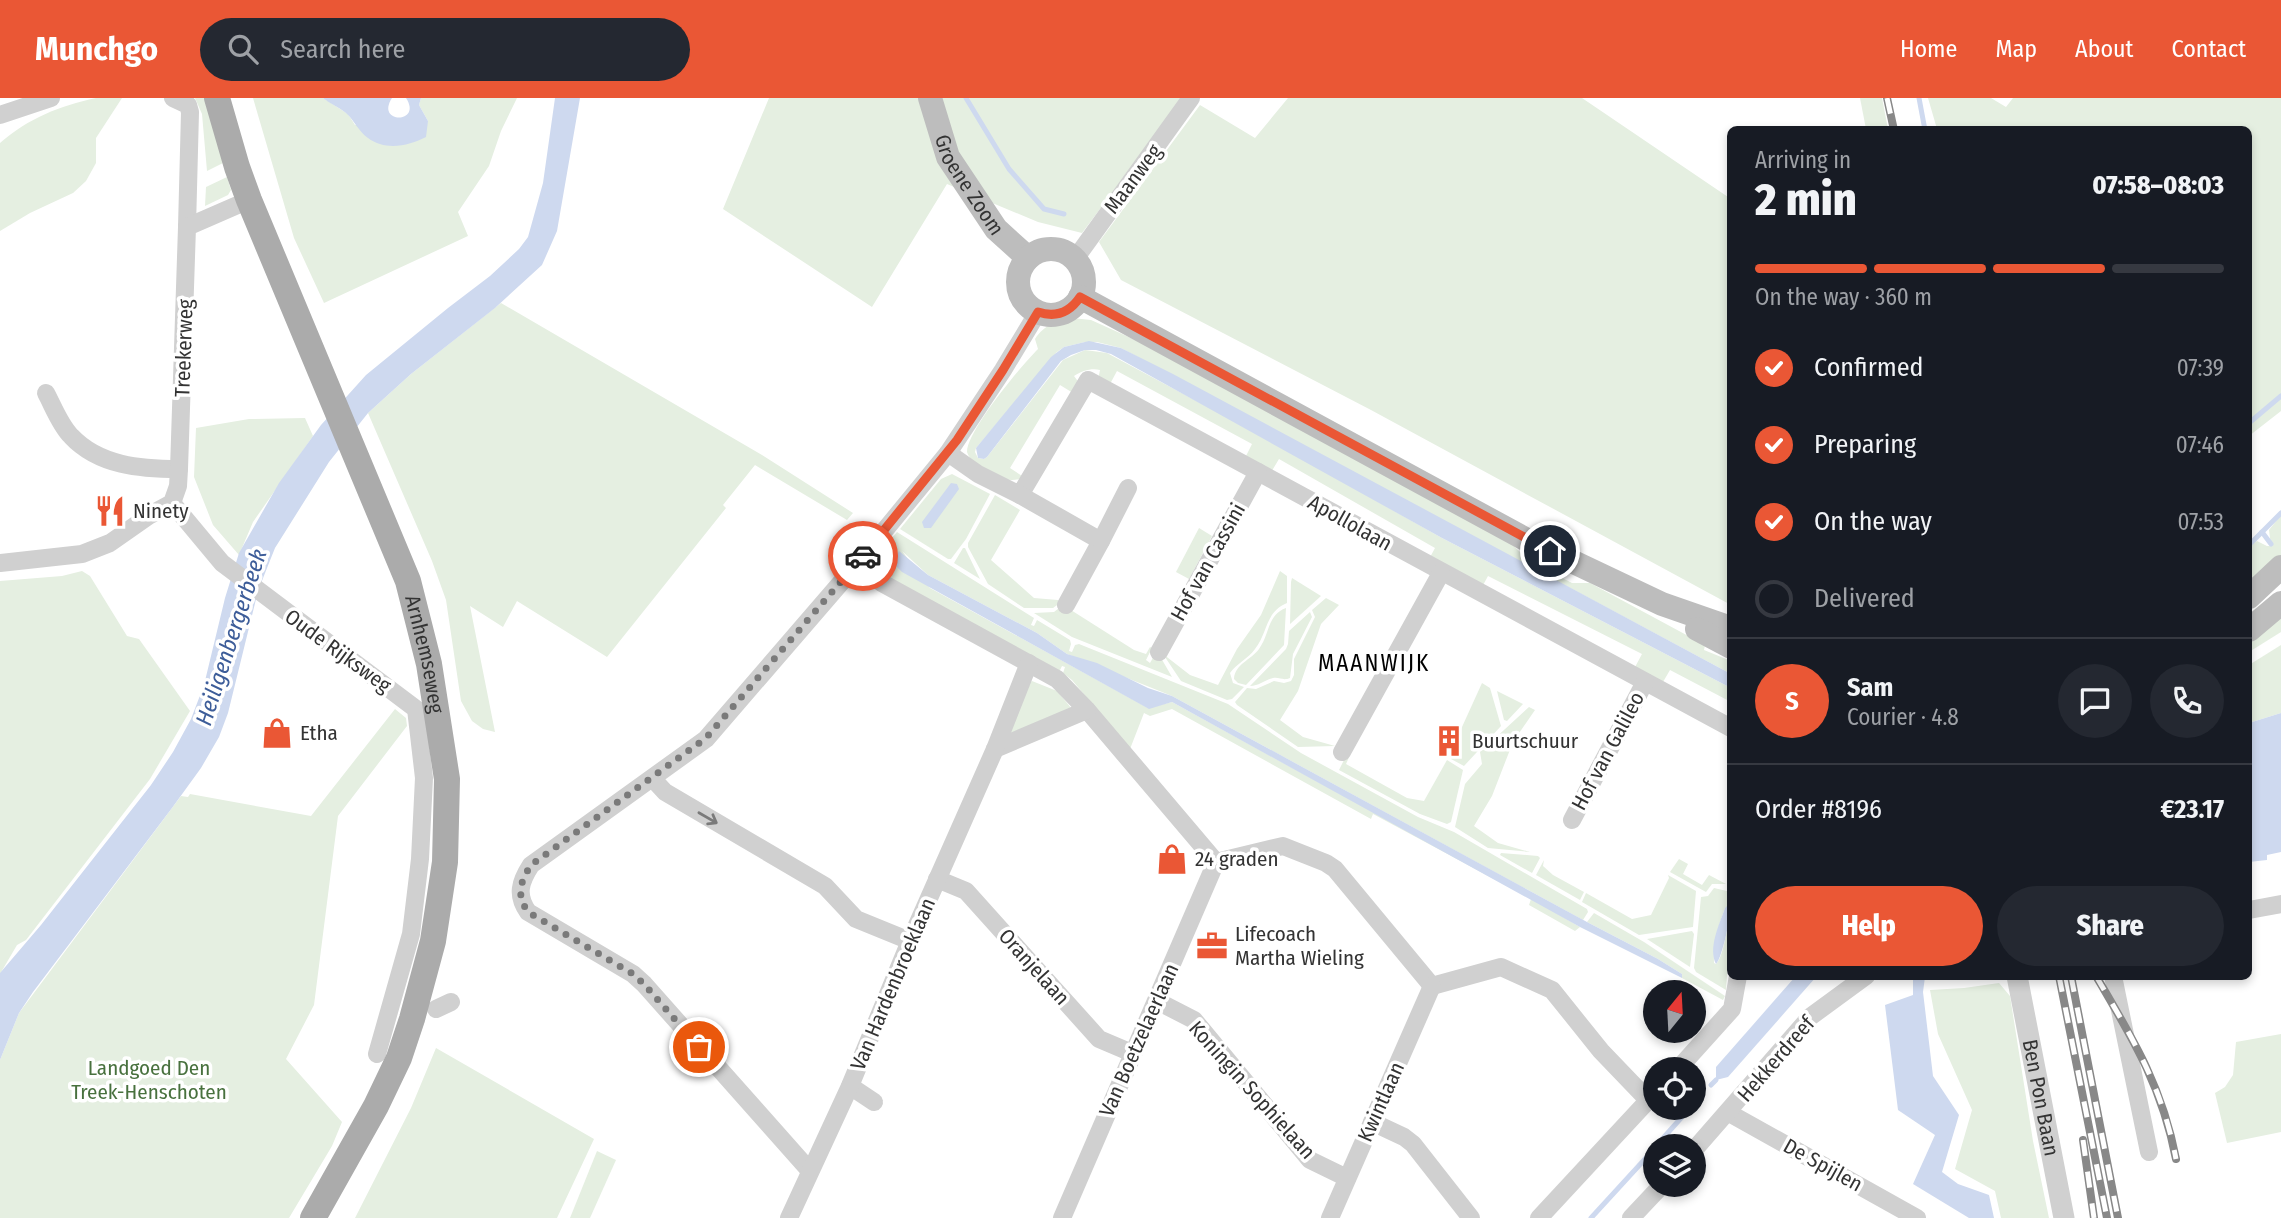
<!DOCTYPE html>
<html lang="en">
<head>
<meta charset="utf-8">
<style>
  body { margin:0; font-family:"Fira Sans Condensed",sans-serif; background:#242831; color:#f1f3f6; height:100vh; display:flex; flex-direction:column; font-size:26px; white-space:nowrap }
  * { box-sizing:border-box; margin:0 }
  p { font-size:23px; color:#9ea1a6 }
  .icon { flex:none; width:38px; height:38px; fill:none; stroke:currentColor; stroke-width:2; stroke-linecap:round; stroke-linejoin:round }
  .map { position:relative; flex:1; overflow:hidden }
  .panel { position:absolute; left:1727px; top:28px; width:525px; height:854px; display:flex; flex-direction:column; background:#171b24; border-radius:10px; box-shadow:0 4px 10px #0003 }
  .panel>* { flex:none }
  .needle { width:46px; rotate:18deg }
  .buttons { position:absolute; left:1643px; top:882px; display:grid; gap:14px }
  .buttons a { display:grid; place-items:center; width:63px; height:63px; border-radius:50%; background:#171b24; box-shadow:0 4px 10px #0003; font-size:35px }
  .pin { position:absolute; display:grid; place-items:center; width:60px; height:60px; color:#fff; margin:-30px; border:4px solid #fff; border-radius:50%; box-shadow:0 2px 7px #0007 }
  .courier { position:absolute; display:grid; place-items:center; width:70px; height:70px; margin:-35px; border:5px solid #ea5735; border-radius:50%; background:#fff; color:#222; box-shadow:0 2px 9px #0007 }
  .overview em { font-style:normal; font-weight:800 }
  .overview div { display:flex; flex-direction:column-reverse }
  .overview { display:flex; align-items:center; justify-content:space-between; height:119px; padding:0 28px }
  h1 { font-size:46px; font-weight:800; line-height:52px }
  .bar { display:grid; grid-template-columns:repeat(4,1fr); gap:10px 7px; align-content:center; height:84px; padding:0 28px }
  .bar i { height:9px; border-radius:5px; background:#363941 }
  .bar .current { background:#ea5735 }
  .bar p { grid-column:span 4 }
  .line { display:flex; align-items:center; gap:18px; padding:0 28px; border-top:2px solid #363941 }
  .line div { flex:1 }
  .round { display:grid; place-items:center; flex:none; width:74px; height:74px; border-radius:37px; background:#242831 }
  ol { padding:0 28px; list-style:none }
  li { display:flex; align-items:center; gap:21px; height:77px }
  li p { margin-inline-start:auto }
  li .icon { padding:7px; border-radius:50%; background:#ea5735; color:#fff; stroke-width:4 }
  li:last-child { color:#9ea1a6 }
  li i { width:38px; height:38px; border:4px solid #363941; border-radius:50% }
  .cta { display:flex; gap:14px; margin-top:auto; padding:14px 28px }
  .cta a { flex:1; height:80px; border-radius:42px; background:#ea5735; color:#fff; font-size:28px; font-weight:800; line-height:80px; text-align:center }
  .cta a+a { background:#242831; color:#f1f3f6 }
  header { display:flex; align-items:center; gap:42px; box-sizing:border-box; height:98px; padding:0 35px; background:#ea5735; color:#fff }
  header strong { font-size:33px }
  nav { display:flex; gap:38px; margin-inline-start:auto; font-size:24px }
  .search { width:490px; height:63px; background:#242831; display:flex; align-items:center; gap:18px; box-sizing:border-box; padding:0 24px; border-radius:38px; color:#9ea1a6; font-size:26px }
  .map>svg:first-child { display:block }
</style>
</head>
<body>
<header>
<strong>Munchgo</strong>
<div class="search"><svg class="icon" aria-label="search" viewBox="0 0 24 24"><circle cx="10" cy="10" r="6"/><path d="M15 15l6 6"/></svg>Search here</div>
<nav><a>Home</a><a>Map</a><a>About</a><a>Contact</a></nav>
</header>
<div class="map">
<svg width="2281" height="1120" viewBox="0 0 2281 1120">
  <rect width="100%" height="100%" fill="#fff"/>
  <g fill="#e5efe1">
    <path d="M96,0h26l-26,40v25l-10,18 -13,12 -43,20 -30,18v-88c29,-25 59,-37 96,-45z"/>
    <path d="M195,0h13l15,65 -16,8 -5,-57z"/>
    <path d="M253,0h70l25,16 7,11 73,-4 -9,-16 2,-7h96l-16,33 -12,35 -31,46 10,24 -144,67 -30,-65z"/>
    <path d="M769,0h414l-101,135 -44,-11 -91,-38 -75,123 -149,-98z"/>
    <path d="M1288,0h294l149,101v406l-360,-195 -250,-130 -22,-38 101,-137 55,33z"/>
    <path d="M1860,0h22l6,31h-22z"/>
    <path d="M1928,0h63l15,9 7,-9h268v313l-32,25v-306l-312,-1z"/>
    <path d="M227,79l4,13 -3,5 -23,11 1,-19z"/>
    <path d="M501,205l261,152 91,58 -6,7 -92,-55 -32,40 3,3 -119,149 -90,-56 -14,26 -33,-21 25,126 -12,-3 -11,-8 -11,-20 -15,-101 -14,-39 -64,-148 43,-39z"/>
    <path d="M1072,220l19,2 91,41 325,179 24,22 41,21h18l115,62 -1,5 27,11v13l-610,-326 -24,-6h-12l-21,5 -7,5 -81,96 -1,4 3,6 6,1 3,-2 76,-97 22,-10 22,3 151,81 184,104 289,150v14l-61,-32 -7,12 2,2 -3,1 -28,-16 8,-15 -154,-78 -7,13 1,1 -3,2 -52,-29 -1,-3 2,1 7,-13 -156,-89 -9,15 -26,-14 8,-16 -135,-73 -7,13 -12,-4 2,-10c-9,-2 -18,1 -26,6l6,8 -7,9 -13,-8 -50,83 12,8 2,-2v3c-17,10 -51,-7 -57,-25 0,-21 54,-86 71,-103l-3,-10c10,-15 21,-17 37,-21z"/>
    <path d="M305,320l8,18 -60,86 -14,33 -26,-30 -19,-48 2,-49 53,-9z"/>
    <path d="M952,376l38,20 -24,45 -15,20h-3l-48,-30 41,-50z"/>
    <path d="M995,397l25,15 -29,50 43,38 24,2 2,3 -7,5h-29l-36,-24 -20,-37v-4z"/>
    <path d="M2281,417v42l-32,28v-38l8,-6 10,5h4l-2,-16z"/>
    <path d="M1199,430l13,8 -23,43 -13,-7z"/>
    <path d="M897,434l137,86 -3,7 3,1 3,-6 33,20 1,4 -2,7 3,1 3,-7 4,-1 149,60 73,49 117,64 36,15 133,77 1,3 -5,8 -411,-224 -105,-42 -30,-21 -109,-58 -26,-24 28,37 218,120 24,-6 360,197 48,28 -5,4 -46,-26 2,-6 -158,-85 -2,5 -199,-110 -22,7 -6,-3 -14,36 -58,-69 -9,-7 2,-6 -3,-1 -3,6 -182,-100 4,-3c-6,-15 7,-26 16,-37z"/>
    <path d="M963,450h2l15,31 -26,-16z"/>
    <path d="M82,473l8,5 37,60 12,3 51,72 -40,68 -124,161 -9,5 -17,29v-393l62,-5z"/>
    <path d="M1280,473l7,5v27c-22,9 -19,30 -32,46 -7,10 -18,14 -25,24l3,10 11,4 -12,12 -5,1 -46,-19 -18,-27 27,21 28,10 19,-36 24,-34z"/>
    <path d="M1292,480l29,18 -31,28 1,-42z"/>
    <path d="M1326,500l13,7 -18,19 -23,67 -18,29 23,17 32,9 -37,1 -61,-42 -2,-3 12,-14 9,1 18,-8 10,2 7,-2 3,-6v-16l21,-42 -3,-7z"/>
    <path d="M1063,507l71,45 12,4 4,-7 2,1 -6,12 4,3 7,-12 15,26 -100,-40 -38,-24 20,-1z"/>
    <path d="M1286,510l-2,37 -38,40 -8,-2 -4,-4c1,-15 17,-19 25,-30 11,-15 8,-34 27,-41z"/>
    <path d="M1310,514l2,5 -19,37 -3,24c-7,3 -10,-1 -17,0 -9,2 -14,8 -23,8l36,-37 2,-5 1,-13z"/>
    <path d="M2281,519v15l-32,20v-11z"/>
    <path d="M2281,547v68l-32,10v-58z"/>
    <path d="M1032,583l25,10 15,18 -51,27 -12,-3 20,-50z"/>
    <path d="M1482,585l8,5 11,38 -37,40 -13,-7 9,-18 -3,-3z"/>
    <path d="M1497,593l26,13 -16,17 -3,-1z"/>
    <path d="M1529,609l6,3 -22,32 -21,54 -18,30 24,17 32,9 -42,-4 -33,-21 10,-43 17,-20 -2,-12z"/>
    <path d="M395,611l11,9 1,8 -69,90 -24,189 -28,54 56,63 -10,24 -43,72h-289v-158l19,-47 162,-217 7,1 2,-3 121,22z"/>
    <path d="M1347,656l3,1 -4,9 61,34 17,3 23,-41 16,10 -12,52 -4,2 -27,-10 -81,-44z"/>
    <path d="M1501,755l37,3 2,2 -8,15 -32,-18z"/>
    <path d="M1679,761l9,5 -5,10 19,11 7,-10 17,9h-14l-6,8 -36,-20z"/>
    <path d="M1544,762l-1,6 10,9 31,17 -4,8 -44,-25z"/>
    <path d="M1668,777l28,16 -3,36 -54,8 -57,-33 4,-9 46,26 19,-4 18,-37z"/>
    <path d="M1714,790l17,4v13l-6,3c-7,19 -12,35 -11,55l2,1c8,-8 10,-35 15,-47l-5,73 -30,-18 -2,-4 7,-71 7,-1z"/>
    <path d="M1594,815l50,29 81,54 -2,4 -41,-22v-4l-24,-15 -71,-37z"/>
    <path d="M1692,833l2,3 -4,33 -43,-28z"/>
    <path d="M1999,885l11,13 23,145 16,77h-48l-6,-27 -40,-22 17,-59 -34,-76 -8,-44 34,-2z"/>
    <path d="M2281,936v98l-54,11 -12,-50 10,-6 8,-12 3,-33z"/>
    <path d="M436,950l158,91 -37,79h-202l56,-110z"/>
    <path d="M597,1053l19,9 -26,58h-20z"/>
  </g>
  <g fill="#ced9ef">
    <path d="M323,0h69c-17,26 31,26 14,0h15l-2,7 9,16 -2,16c-17,9 -41,14 -58,1 -9,-6 -14,-18 -22,-25 -7,-6 -16,-9 -23,-15z"/>
    <path d="M555,0h25l-23,133 -15,34 -47,43 -84,66 -43,39 -39,49 -54,86 -8,20 -9,23 -30,122 -9,24 -18,31 -29,40 -139,184 -14,21 -19,47v-87l41,-48 110,-140 22,-33 18,-33 13,-34 21,-87 14,-45 40,-70 42,-58 45,-50 82,-67 42,-32 29,-27 9,-12 15,-54z"/>
    <path d="M1089,243l32,7 52,26 558,300v14l-289,-150 -331,-184 -15,-4h-11l-14,5 -10,6 -74,96 -3,2 -6,-1 -2,-10 75,-91 13,-10z"/>
    <path d="M951,385l6,1 2,5 -28,39h-7l-2,-6z"/>
    <path d="M899,453l29,24 109,58 30,21 30,9 51,25 24,8 415,226 71,37 24,15v4l-102,-51 -408,-225 -23,7 -247,-137 -9,-9z"/>
    <path d="M2281,615v139l-14,3v5l-18,2v-72l2,-5 -2,-62z"/>
    <path d="M1728,807h3c0,10 -9,54 -15,59 -8,-16 3,-39 9,-56z"/>
    <path d="M1795,879h21l-88,100 -12,3v-13z"/>
    <path d="M1913,879h12l-2,15 10,84 26,39 -17,57 16,12 31,11 5,23h-25l-56,-34 22,-49 -37,-25 -13,-105 28,-10z"/>
  </g>
  <g fill="none" stroke-linecap="round" stroke-linejoin="round">
    <g stroke="#ced9ef" stroke-width="5">
      <path d="M966,0l43,71 35,40 20,5"/>
      <path d="M1919,0l6,32"/>
      <path d="M2249,325l32,-27"/>
      <path d="M2262,434l9,12"/>
      <path d="M2249,447l32,-32"/>
      <path d="M1711,987l5,-5"/>
      <path d="M1694,1006l6,-7"/>
      <path d="M1656,1048l34,-38"/>
      <path d="M1591,1120l65,-71"/>
    </g>
    <g stroke="#d0d0d0" stroke-width="18">
      <path d="M173,0l15,7 2,7 -3,115"/>
      <path d="M0,17l51,-17"/>
      <path d="M1075,161l116,-161"/>
      <path d="M46,295c7,13 14,32 25,43 28,30 70,33 108,33"/>
      <path d="M948,355l30,21 42,21 68,-115 643,348"/>
      <path d="M1020,397l81,46 -35,64"/>
      <path d="M172,405l50,60 194,146 8,69 -4,81 -9,75 -34,120"/>
      <path d="M1101,443l27,-53"/>
      <path d="M0,465l82,-9 28,-11 40,-28 22,-12 6,-17 1,-17 8,-242 62,-27"/>
      <path d="M857,466l25,19 175,96 30,31 129,152 67,-16 43,17 9,6 97,117 69,-19 51,23 49,61 47,49"/>
      <path d="M1159,554l99,-180"/>
      <path d="M995,651l92,-39"/>
      <path d="M1342,654l99,-179"/>
      <path d="M653,681l12,13 160,94 31,33 54,22"/>
      <path d="M1572,722l73,-138"/>
      <path d="M937,781l29,12 133,148 33,14"/>
      <path d="M2249,812l32,-6"/>
      <path d="M2113,878l36,176"/>
      <path d="M1157,903l37,19 116,140 37,18"/>
      <path d="M436,911l15,-7"/>
      <path d="M1678,971l54,-60 6,-33"/>
      <path d="M850,988l24,16"/>
      <path d="M1729,1015l188,105"/>
      <path d="M1372,1024l32,15 9,7 58,74"/>
      <path d="M1694,1052l116,-133 56,-41"/>
      <path d="M810,1073l-166,-187 -11,-10 -105,-62c-12,-17 -8,-30 3,-47l175,-126 151,-175 91,-111 55,-83 35,-58"/>
      <path d="M789,1120l61,-132 60,-145 85,-192 34,-86"/>
      <path d="M1062,1120l154,-356"/>
      <path d="M1330,1120l102,-232"/>
      <path d="M1539,1120l117,-126"/>
      <path d="M1631,1120l31,-33"/>
    </g>
    <path stroke="#d0d0d0" stroke-width="21" id="s1" d="M2017,878l47,242"/>
    <g stroke="#bdbdbd" stroke-width="24">
      <path id="s2" d="M930,0l18,59 48,72 32,29"/>
      <circle cx="1051" cy="184" r="33"/>
      <path d="M1080,199l447,243 135,64 69,24"/>
      <path d="M2249,499l32,-30"/>
      <path d="M1697,531l34,18"/>
      <path d="M2249,532l32,-27"/>
    </g>
    <path stroke="#ababab" stroke-width="26" id="s3" d="M217,0l20,69 12,33 159,381 21,83 18,115 -2,83 -12,79 -21,78 -13,39 -23,48 -63,112"/>
    <defs>
      <g id="rail">
        <path d="M1887,0l7,32"/>
        <path d="M2059,878l48,242"/>
        <path d="M2071,878l47,242"/>
        <path d="M2096,878c37,63 66,110 80,183"/>
        <path d="M2083,1042l11,78"/>
      </g>
    </defs>
    <use href="#rail" stroke="#888" stroke-width="8"/>
    <use href="#rail" stroke="#fff" stroke-width="5" stroke-dasharray="16" stroke-linecap="butt"/>
  </g>
  <defs><path id="oneway-shaft" d="M-6 0H5M1.5-3L5.5 0L1.5 3" fill="none" stroke-width="1.6" stroke-linecap="round" stroke-linejoin="round" transform="scale(1.75)"/></defs>
  <use stroke="#7a7a7a" href="#oneway-shaft" transform="translate(708 720) rotate(30)"/>
  <g fill="none" stroke-linecap="round" stroke-linejoin="round">
    <path stroke="#7a7a7a" stroke-width="7" stroke-dasharray="0 12.6" d="M699,949l-55,-63 -11,-10 -105,-62c-12,-17 -8,-30 3,-47l175,-127 157,-182"/>
    <path stroke="#ea5735" stroke-width="9" d="M863,458l94,-116 46,-70 35,-58c18,6 32,0 42,-15l470,254"/>
  </g>
  <defs>
    <symbol id="restaurant-bare" viewBox="-9 -9 18 18"><path d="M-5-6h1v4h1v-4h1v4h1v-4h1v5L-1.5 .5V6h-2V.5L-5-1ZM5-6V6H3V1.5H1.5Q1.5-4 5-6Z" fill="#ea5735" stroke="#fff" stroke-width="2.5" paint-order="stroke"/></symbol>
    <symbol id="shop-bare" viewBox="-9 -9 18 18"><path d="M-5-2.5h2.3a2.7 3.5 0 0 1 5.4 0H5L5.5 6h-11ZM-1.5-2.5h3a1.5 2.3 0 0 0-3 0Z" fill="#ea5735" stroke="#fff" stroke-width="2.5" paint-order="stroke"/></symbol>
    <symbol id="building-bare" viewBox="-9 -9 18 18"><path d="M-4-6H4V6H1V3H-1V6H-4ZM-2.5-4.3h1.7v1.8h-1.7ZM.8-4.3h1.7v1.8H.8ZM-2.5-1h1.7V.8h-1.7ZM.8-1h1.7V.8H.8Z" fill="#ea5735" stroke="#fff" stroke-width="2.5" paint-order="stroke"/></symbol>
    <symbol id="office-bare" viewBox="-9 -9 18 18"><path d="M-6-3h4V-5.5h4V-3h4V5H-6ZM-1-4.5V-3h2v-1.5ZM-6 0V1H6V0Z" fill="#ea5735" stroke="#fff" stroke-width="2.5" paint-order="stroke"/></symbol>
  </defs>
  <g fill-rule="evenodd">
    <use href="#restaurant-bare" x="88" y="391" width="44" height="44"/>
    <use href="#shop-bare" x="255" y="613" width="44" height="44"/>
    <use href="#building-bare" x="1427" y="621" width="44" height="44"/>
    <use href="#shop-bare" x="1150" y="739" width="44" height="44"/>
    <use href="#office-bare" x="1190" y="826" width="44" height="44"/>
  </g>
  <g text-anchor="middle" dominant-baseline="central" stroke-width="7" stroke-linejoin="round" paint-order="stroke">
    <g font-size="21" fill="#333" stroke="#fff">
      <text transform="translate(1133 81) rotate(-53)">Maanweg</text>
      <text stroke="none"><textPath href="#s2" startOffset="96">Groene Zoom</textPath></text>
      <text transform="translate(184 250) rotate(-88)">Treekerweg</text>
      <text transform="translate(1350 425) rotate(29)">Apollolaan</text>
      <text transform="translate(1208 464) rotate(-61)">Hof van Cassini</text>
      <text transform="translate(338 553) rotate(36)">Oude Rijksweg</text>
      <text stroke="none"><textPath href="#s3" startOffset="595">Arnhemseweg</textPath></text>
      <text transform="translate(1608 653) rotate(-62)">Hof van Galileo</text>
      <text transform="translate(1034 869) rotate(48)">Oranjelaan</text>
      <text transform="translate(893 886) rotate(-67)">Van Hardenbroeklaan</text>
      <text transform="translate(1139 942) rotate(-66)">Van Boetzelaerlaan</text>
      <text transform="translate(1776 961) rotate(-49)">Hekkerdreef</text>
      <text transform="translate(1252 992) rotate(48)">Koningin Sophielaan</text>
      <text stroke="none"><textPath href="#s1" startOffset="124">Ben Pon Baan</textPath></text>
      <text transform="translate(1381 1004) rotate(-66)">Kwintlaan</text>
      <text transform="translate(1823 1067) rotate(29)">De Spijlen</text>
    </g>
    <g font-size="21" fill="#333" stroke="#fff" text-anchor="start">
      <text x="133" y="413">Ninety</text>
      <text x="300" y="635">Etha</text>
      <text x="1472" y="643">Buurtschuur</text>
      <text x="1195" y="761">24 graden</text>
      <text x="1235" y="836">Lifecoach<tspan x="1235" dy="24">Martha Wieling</tspan></text>
    </g>
    <g font-size="21" fill="#48713e" stroke="#fff">
      <text x="149" y="970">Landgoed Den<tspan x="149" dy="24">Treek-Henschoten</tspan></text>
    </g>
    <g font-size="23" font-style="italic" fill="#3d5d99" stroke="#fff">
      <text transform="translate(231 539) rotate(-72)">Heiligenbergerbeek</text>
    </g>
    <g font-size="23" letter-spacing="2" fill="#000" stroke="#fff">
      <text x="1374" y="565">MAANWIJK</text>
    </g>
  </g>
</svg>
<div class="buttons">
<a><svg class="needle" viewBox="-14 -14 28 28"><path d="M0-13l5 13h-10z" fill="#e53935"/><path d="M0 13l5-13h-10z" fill="#9ea1a6"/></svg></a>
<a><svg class="icon" aria-label="locate" viewBox="0 0 24 24"><circle cx="12" cy="12" r="6"/><path d="M12 2v4M12 18v4M2 12h4M18 12h4"/></svg></a>
<a><svg class="icon" aria-label="layers" viewBox="0 0 24 24"><path d="M12 4l9 5-9 5-9-5zM3 14l9 5 9-5"/></svg></a>
</div>
<div class="pin" style="left:699px;top:949px;background:#ea580c"><svg class="icon" aria-label="bag" viewBox="0 0 24 24"><path d="M5 8h14l-1 12H6zM9 8a3 3 0 0 1 6 0"/></svg></div>
<div class="pin" style="left:1550px;top:453px;background:#1f2937"><svg class="icon" aria-label="home" viewBox="0 0 24 24"><path d="M3 11l9-7 9 7M6 9v11h12V9"/></svg></div>
<div class="courier" style="left:863px;top:458px"><svg class="icon" aria-label="car" viewBox="0 0 24 24"><path d="M5 17H2v-5l4-1 3-4h7l3 4 3 1v5h-3M9 17h6M6 11h13"/><circle cx="7" cy="17" r="2"/><circle cx="17" cy="17" r="2"/></svg></div>
<section class="panel">
<div class="overview"><div><h1>2 min</h1><p>Arriving in</p></div><em>07:58–08:03</em></div>
<div class="bar"><i class="current"></i><i class="current"></i><i class="current"></i><i></i><p>On the way · 360 m</p></div>
<ol>
<li><svg class="icon" aria-label="check" viewBox="0 0 24 24"><path d="M5 12l5 5 9-10"/></svg>Confirmed<p>07:39</p></li>
<li><svg class="icon" aria-label="check" viewBox="0 0 24 24"><path d="M5 12l5 5 9-10"/></svg>Preparing<p>07:46</p></li>
<li><svg class="icon" aria-label="check" viewBox="0 0 24 24"><path d="M5 12l5 5 9-10"/></svg>On the way<p>07:53</p></li>
<li><i></i>Delivered</li>
</ol>
<div class="line" style="height:126px"><b class="round" style="background:#ea5735;color:#fff">S</b><div><b>Sam</b><p>Courier · 4.8</p></div><a class="round"><svg class="icon" aria-label="chat" viewBox="0 0 24 24"><path d="M4 5h16v11H9l-5 4z"/></svg></a><a class="round"><svg class="icon" aria-label="phone" viewBox="0 0 24 24"><path d="M5 4h4l2 5-3 2q2 4 5 5l2-3 5 2v4C11 20 4 13 5 4z"/></svg></a></div>
<div class="line" style="height:91px"><div>Order #8196</div><b>€23.17</b></div>
<div class="cta"><a>Help</a><a>Share</a></div>
</section>
</div>
</body>
</html>
